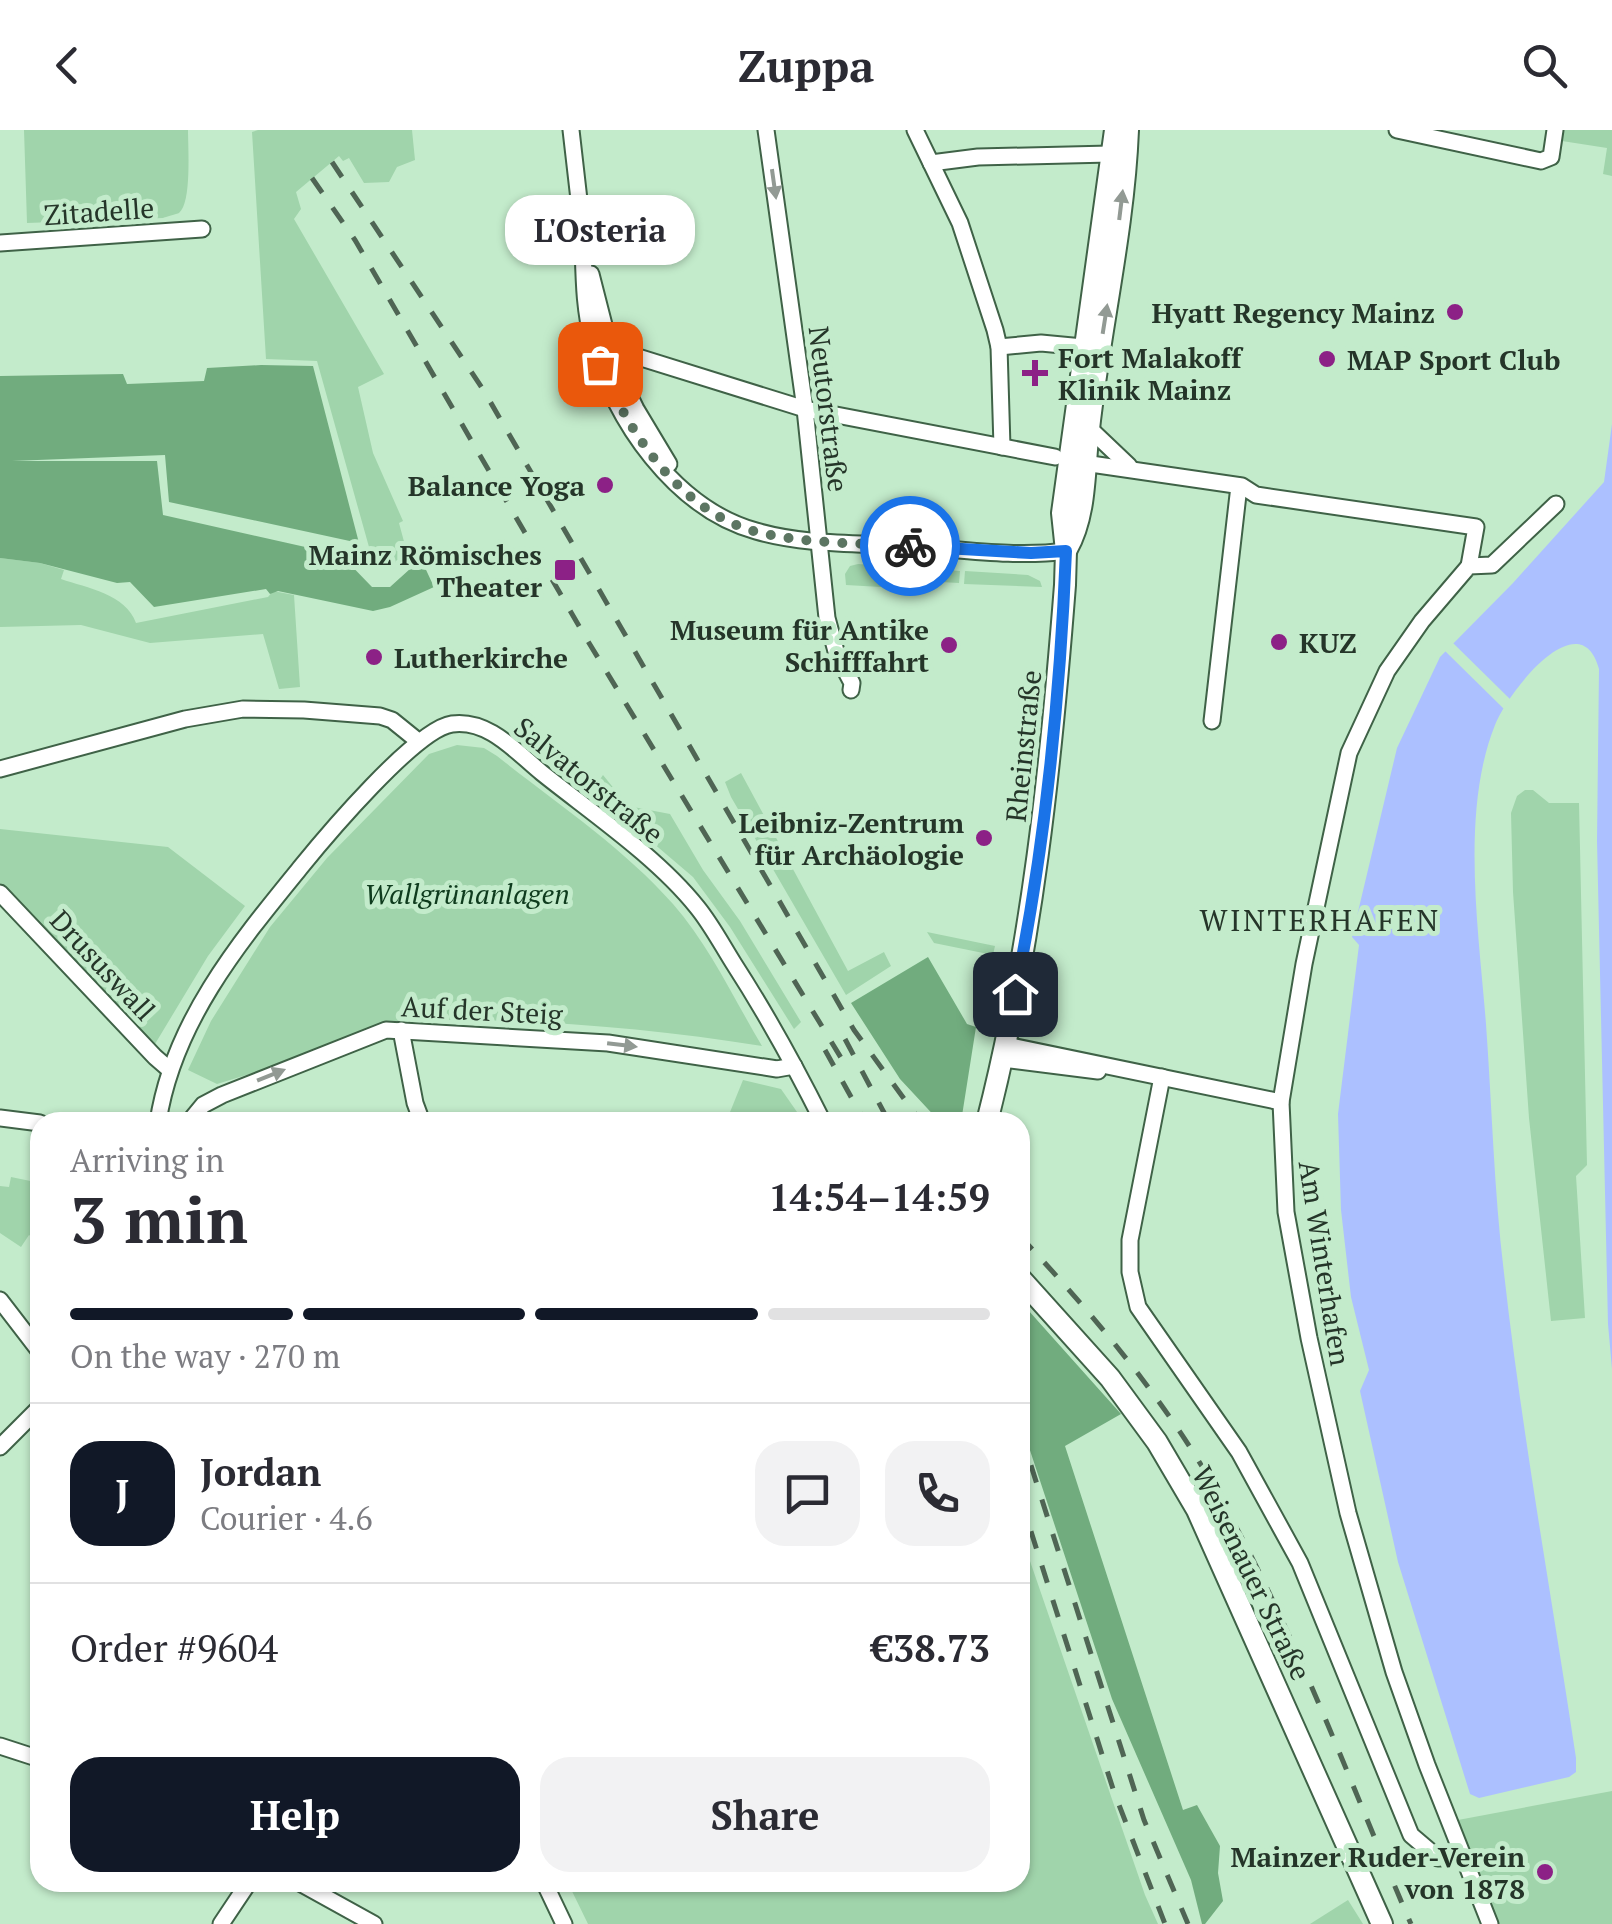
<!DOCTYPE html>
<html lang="en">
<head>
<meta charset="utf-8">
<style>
  body { margin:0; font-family:"PT Serif",serif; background:#f2f2f3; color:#2b2b33; height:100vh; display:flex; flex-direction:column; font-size:38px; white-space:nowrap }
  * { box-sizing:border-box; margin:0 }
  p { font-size:32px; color:#7c7c81 }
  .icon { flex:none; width:55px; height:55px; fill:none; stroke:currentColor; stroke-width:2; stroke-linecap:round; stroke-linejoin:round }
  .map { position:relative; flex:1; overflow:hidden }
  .side { position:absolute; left:30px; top:982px; width:1000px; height:780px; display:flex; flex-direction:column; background:#fff; border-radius:30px; box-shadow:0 2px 8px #0004 }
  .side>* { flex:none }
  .pin { position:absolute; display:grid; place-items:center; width:85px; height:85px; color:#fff; margin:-42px; border-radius:20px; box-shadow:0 5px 15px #0006 }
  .courier { position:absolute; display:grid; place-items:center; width:100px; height:100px; margin:-50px; border:8px solid #1a73e8; border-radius:50%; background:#fff; color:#222; box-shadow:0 2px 12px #0007 }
  .bubble { position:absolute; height:70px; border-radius:30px; background:#fff; box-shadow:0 2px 8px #0004; font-size:32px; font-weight:600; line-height:70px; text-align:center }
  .head em { font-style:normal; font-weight:600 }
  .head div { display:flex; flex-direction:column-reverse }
  .head { display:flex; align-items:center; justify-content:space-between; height:170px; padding:0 40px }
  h1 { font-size:65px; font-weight:600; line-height:75px }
  .bar { display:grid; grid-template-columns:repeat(4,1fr); gap:15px 10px; align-content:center; height:120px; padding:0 40px }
  .bar i { height:12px; border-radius:8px; background:#e1e1e2 }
  .bar .active { background:#111827 }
  .bar p { grid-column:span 4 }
  .line { display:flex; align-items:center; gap:25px; padding:0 40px; border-top:2px solid #e1e1e2 }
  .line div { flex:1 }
  .round { display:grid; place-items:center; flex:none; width:105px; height:105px; border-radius:30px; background:#f2f2f3 }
  .primary-button { display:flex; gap:20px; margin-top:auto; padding:20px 40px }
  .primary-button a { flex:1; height:115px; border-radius:30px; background:#111827; color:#fff; font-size:40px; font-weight:600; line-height:115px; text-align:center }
  .primary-button a+a { background:#f2f2f3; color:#2b2b33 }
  header { display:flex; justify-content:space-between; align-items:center; height:130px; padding:0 40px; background:#fff; font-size:45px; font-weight:600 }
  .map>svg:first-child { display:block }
</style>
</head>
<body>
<header><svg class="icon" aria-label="back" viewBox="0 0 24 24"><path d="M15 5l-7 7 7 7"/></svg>Zuppa<svg class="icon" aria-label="search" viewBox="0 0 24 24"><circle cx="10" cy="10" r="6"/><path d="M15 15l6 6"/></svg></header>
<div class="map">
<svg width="1612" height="1794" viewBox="0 0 1612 1794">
  <rect width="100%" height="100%" fill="#c3ebcb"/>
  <g fill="#a0d4ab">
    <path d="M24,0h164c0,17 4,73 -9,83 -2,1 -14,4 -16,5l-136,5z"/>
    <path d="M258,0h154l3,30 -18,7 -8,15 -25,1 -15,-25 -6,3 -4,-5 -43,36 5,17 -7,10 90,155 -26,13 15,66 30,68 -4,2 7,26 -15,20 -22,-22 -52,-186 -51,-2 -14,-227z"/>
    <path d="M1563,0h49v46l-9,-2 4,-26 -45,-7z"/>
    <path d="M0,428l40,5 24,7 -3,9c26,9 65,15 75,44l132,-26 5,-6 21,4 6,92 -21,2 -16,-55 -113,9 -69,-18 -81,2z"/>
    <path d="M858,434l102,7 -1,12 -77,-4 -1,8 -35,-2 -1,-11 5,-8z"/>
    <path d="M965,441l63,4 12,6 2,6 -78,-3z"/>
    <path d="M457,615l27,3 13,8c59,47 126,91 176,148 36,41 61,95 89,142 -117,-19 -236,-28 -355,-26v5l-190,59 -29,-14 23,-49 59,-94 57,-69 102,-104z"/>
    <path d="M741,643l107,198 36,-19 7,14 -45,29 -115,-198 -6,-15z"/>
    <path d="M603,645l25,31 42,8 33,56 37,51 61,101 -7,7 -64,-102 -37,-50 -101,-86z"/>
    <path d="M1525,660h8l16,13h30l8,362 -11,11 9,142 -34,3 -22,-203 -16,-226 -2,-79 6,-17z"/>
    <path d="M0,699l168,18 77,59 -37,50 -53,88 -155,-161z"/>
    <path d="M927,802l68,14 -2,9 -59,-12z"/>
    <path d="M743,950l38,9 23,33h-78z"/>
    <path d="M11,1047l29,6v59l-11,-7 -8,12 -21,-14v-47l9,1z"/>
    <path d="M1020,1402l125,363 13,29h-570l-20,-41 452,-1z"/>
    <path d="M1612,1661v133h-114l-40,-104z"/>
    <path d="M1348,1770l15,24h-53z"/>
  </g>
  <g fill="#71ac7e">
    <path d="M261,235l52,1 46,177 -190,-41 -4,-47 -153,6h145l6,54 178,40 31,32h18l31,-28 13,28 -44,20 -17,4 -95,-20 -8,3 -4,-5 -112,18 -24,-25 -13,1 -77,-20 -40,-5v-182l123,-2 4,10 77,-3 3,-13z"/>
    <path d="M928,827l39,67 9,3 -15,95h-21l-40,-43 -49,-76z"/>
    <path d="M1020,1171l101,113 -56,32 118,364 14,-5 23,41 -2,27 5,28 -18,23h-3l-11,-44 -79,-181 -92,-279z"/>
  </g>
  <path fill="#acc0ff" d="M1612,294v945l-4,-45 -11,-483 2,-172c-19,-69 -92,24 -104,56 -35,87 -16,208 -9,299 6,83 8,167 18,249 18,161 48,325 72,485v14l-7,5 -90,21 -9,-4 -72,-232 -38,-171 9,-21 -18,-73 -10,-87 -3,-96 21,-169 -7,-8 45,-189 43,-91 73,-74 91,-101z"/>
  <path fill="#c3ebcb" d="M1452,512l61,60 -8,8 -61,-60z"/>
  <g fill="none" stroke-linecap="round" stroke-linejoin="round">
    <defs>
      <g id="minor">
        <path d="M571,0l14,122"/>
        <path d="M766,0l39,279 22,209 10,37 15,28 -1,7"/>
        <path d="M915,0l45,93 35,107 4,17 3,100"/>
        <path d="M1397,0l144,31 10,-4 4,-27"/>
        <path d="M931,33l47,-6 132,-3"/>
        <path d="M0,113l202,-14"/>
        <path d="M583,114c1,33 1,66 10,98 20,78 83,167 163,189 48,14 101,12 151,15 52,3 108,12 159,5"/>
        <path d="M591,144l23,90 22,45 33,55"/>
        <path d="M593,213l212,66 250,48"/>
        <path d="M999,217l42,-4 42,4"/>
        <path d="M1089,298l40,38"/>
        <path d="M1077,332l165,24 14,9 220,32 -7,39"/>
        <path d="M1212,591l27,-235"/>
        <path d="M0,639l185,-50 58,-10 61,1 76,6 12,4 26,21"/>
        <path d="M0,763l155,164 15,13"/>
        <path d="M401,900l14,73 7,19"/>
        <path d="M1006,915l275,57"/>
        <path d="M1003,929l95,12"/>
        <path d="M1162,947l-32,163v32l8,35 101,145 61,111 111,272 27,23 26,-1"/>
        <path d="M0,988l40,5"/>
        <path d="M158,992c15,-99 80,-178 142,-254 26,-32 116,-139 152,-144 37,-5 64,28 90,49 50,40 115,84 155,134 14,17 25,38 37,57 33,51 62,104 89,158"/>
        <path d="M189,992l14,-17 19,-10 164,-65 222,13 169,26 17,-3"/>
        <path d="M0,1170l40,52"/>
        <path d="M0,1317l40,-40"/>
        <path d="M0,1616l40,13"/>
        <path d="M298,1752l76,42"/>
        <path d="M544,1752l20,42"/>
        <path d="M221,1794l28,-42"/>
        <path d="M1490,1794l-63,-159 -33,-93 -46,-159 -39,-175 -23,-126 -5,-110 23,-138 45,-211 38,-82 35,-50 47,-55 23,-1 64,-61"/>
      </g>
      <g id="major">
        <path d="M1067,419c20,-35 17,-81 22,-120 11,-100 35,-199 39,-299"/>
        <path d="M987,992c45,-176 64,-356 78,-537l1,-34 -4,-38 53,-383"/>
        <path d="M1020,1148l90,100 47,64 40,68 185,414"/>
      </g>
    </defs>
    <use href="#minor" stroke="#3f6247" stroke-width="19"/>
    <use href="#major" stroke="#3f6247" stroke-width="24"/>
    <use href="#minor" stroke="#fff" stroke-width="15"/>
    <use href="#major" stroke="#fff" stroke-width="20"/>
    <g stroke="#4f6554" stroke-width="5" stroke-dasharray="18 18" stroke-linecap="butt">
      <path d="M332,32l152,229 370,639 67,92"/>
      <path d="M312,48l43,62 231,398 257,423"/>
      <path d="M845,909l44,83"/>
      <path d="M825,920l40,72"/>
      <path d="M1020,1106c67,72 132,148 183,232 85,143 142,304 208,456"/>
      <path d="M1020,1301l124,389 44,104"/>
      <path d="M1020,1367l94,295 51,132"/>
    </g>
  </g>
  <defs><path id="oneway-solid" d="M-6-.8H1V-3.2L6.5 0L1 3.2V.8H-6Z" transform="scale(2.5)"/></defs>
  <g fill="#929a94">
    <use href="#oneway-solid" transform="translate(774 54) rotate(82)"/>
    <use href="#oneway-solid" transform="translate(1121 75) rotate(-83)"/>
    <use href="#oneway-solid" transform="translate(1105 189) rotate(-81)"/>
    <use href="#oneway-solid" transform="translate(622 915) rotate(7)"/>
    <use href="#oneway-solid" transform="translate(271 945) rotate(-22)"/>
  </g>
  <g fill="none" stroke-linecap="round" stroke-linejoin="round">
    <path stroke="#5c7562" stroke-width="10" stroke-dasharray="0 18" d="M600,234c29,69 80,148 157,168 49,12 102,11 153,14"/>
    <path stroke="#1a73e8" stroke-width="12" d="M910,416l121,7 35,-2c-6,148 -21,297 -51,443"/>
  </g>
  <g fill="#8c2186" stroke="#c3ebcb" stroke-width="4">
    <circle cx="1455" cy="182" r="10"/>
    <circle cx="1327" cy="229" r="10"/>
    <path d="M1030 228h10v10h10v10h-10v10h-10v-10h-10v-10h10z"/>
    <circle cx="605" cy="355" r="10"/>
    <rect x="553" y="428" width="24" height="24" rx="5"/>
    <circle cx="1279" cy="512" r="10"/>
    <circle cx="949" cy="515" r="10"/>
    <circle cx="374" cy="527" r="10"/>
    <circle cx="984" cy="708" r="10"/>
    <circle cx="1545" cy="1742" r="10"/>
  </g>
  <g text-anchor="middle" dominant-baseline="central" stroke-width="10" stroke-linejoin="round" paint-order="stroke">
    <g font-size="28" fill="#253529" stroke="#c3ebcb">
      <text transform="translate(99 81) rotate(-4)">Zitadelle</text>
      <text transform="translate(829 279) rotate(83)">Neutorstraße</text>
      <text transform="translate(1023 616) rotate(-84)">Rheinstraße</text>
      <text transform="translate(589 650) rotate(39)">Salvatorstraße</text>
      <text transform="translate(103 835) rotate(47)">Drususwall</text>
      <text transform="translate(482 880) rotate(3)">Auf der Steig</text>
      <text transform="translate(1325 1133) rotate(81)">Am Winterhafen</text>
      <text transform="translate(1252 1443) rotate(64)">Weisenauer Straße</text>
    </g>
    <g font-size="28" font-weight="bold" fill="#253529" stroke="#c3ebcb" text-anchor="end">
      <text x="1435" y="182">Hyatt Regency Mainz</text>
      <text x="1058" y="227" text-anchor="start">Fort Malakoff<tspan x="1058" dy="32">Klinik Mainz</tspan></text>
      <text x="1347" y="229" text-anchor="start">MAP Sport Club</text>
      <text x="585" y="355">Balance Yoga</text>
      <text x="542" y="424">Mainz Römisches<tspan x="542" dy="32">Theater</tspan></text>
      <text x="929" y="499">Museum für Antike<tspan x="929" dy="32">Schifffahrt</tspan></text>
      <text x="1299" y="512" text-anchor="start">KUZ</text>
      <text x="394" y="527" text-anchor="start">Lutherkirche</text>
      <text x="964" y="692">Leibniz-Zentrum<tspan x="964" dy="32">für Archäologie</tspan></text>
      <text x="1525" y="1726">Mainzer Ruder-Verein<tspan x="1525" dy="32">von 1878</tspan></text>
    </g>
    <g font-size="28" font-style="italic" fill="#0e3b1d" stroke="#c3ebcb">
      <text x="467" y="763">Wallgrünanlagen</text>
    </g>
    <g font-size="30" letter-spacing="2.5" fill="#253529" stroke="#c3ebcb">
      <text x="1320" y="790">WINTERHAFEN</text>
    </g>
  </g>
</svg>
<div class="pin" style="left:600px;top:234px;background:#ea580c"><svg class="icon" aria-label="bag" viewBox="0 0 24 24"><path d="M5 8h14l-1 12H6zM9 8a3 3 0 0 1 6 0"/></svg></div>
<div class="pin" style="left:1015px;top:864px;background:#1f2937"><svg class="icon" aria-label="home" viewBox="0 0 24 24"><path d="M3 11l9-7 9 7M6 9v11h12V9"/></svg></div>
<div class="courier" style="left:910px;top:416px"><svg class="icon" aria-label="bike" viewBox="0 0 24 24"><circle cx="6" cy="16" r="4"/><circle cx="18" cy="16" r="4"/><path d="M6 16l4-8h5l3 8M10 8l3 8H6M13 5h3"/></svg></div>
<div class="bubble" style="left:505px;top:65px;width:190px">L'Osteria</div>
<section class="side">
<div class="head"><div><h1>3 min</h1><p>Arriving in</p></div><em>14:54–14:59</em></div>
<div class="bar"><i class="active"></i><i class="active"></i><i class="active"></i><i></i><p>On the way · 270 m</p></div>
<div class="line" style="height:180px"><b class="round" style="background:#111827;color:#fff">J</b><div><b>Jordan</b><p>Courier · 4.6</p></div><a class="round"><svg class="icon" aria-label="chat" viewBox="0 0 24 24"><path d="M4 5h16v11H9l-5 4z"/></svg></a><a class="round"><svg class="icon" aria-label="phone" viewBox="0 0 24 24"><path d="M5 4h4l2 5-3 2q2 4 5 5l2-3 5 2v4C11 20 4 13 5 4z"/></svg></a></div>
<div class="line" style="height:130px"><div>Order #9604</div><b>€38.73</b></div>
<div class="primary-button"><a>Help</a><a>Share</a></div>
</section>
</div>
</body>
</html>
